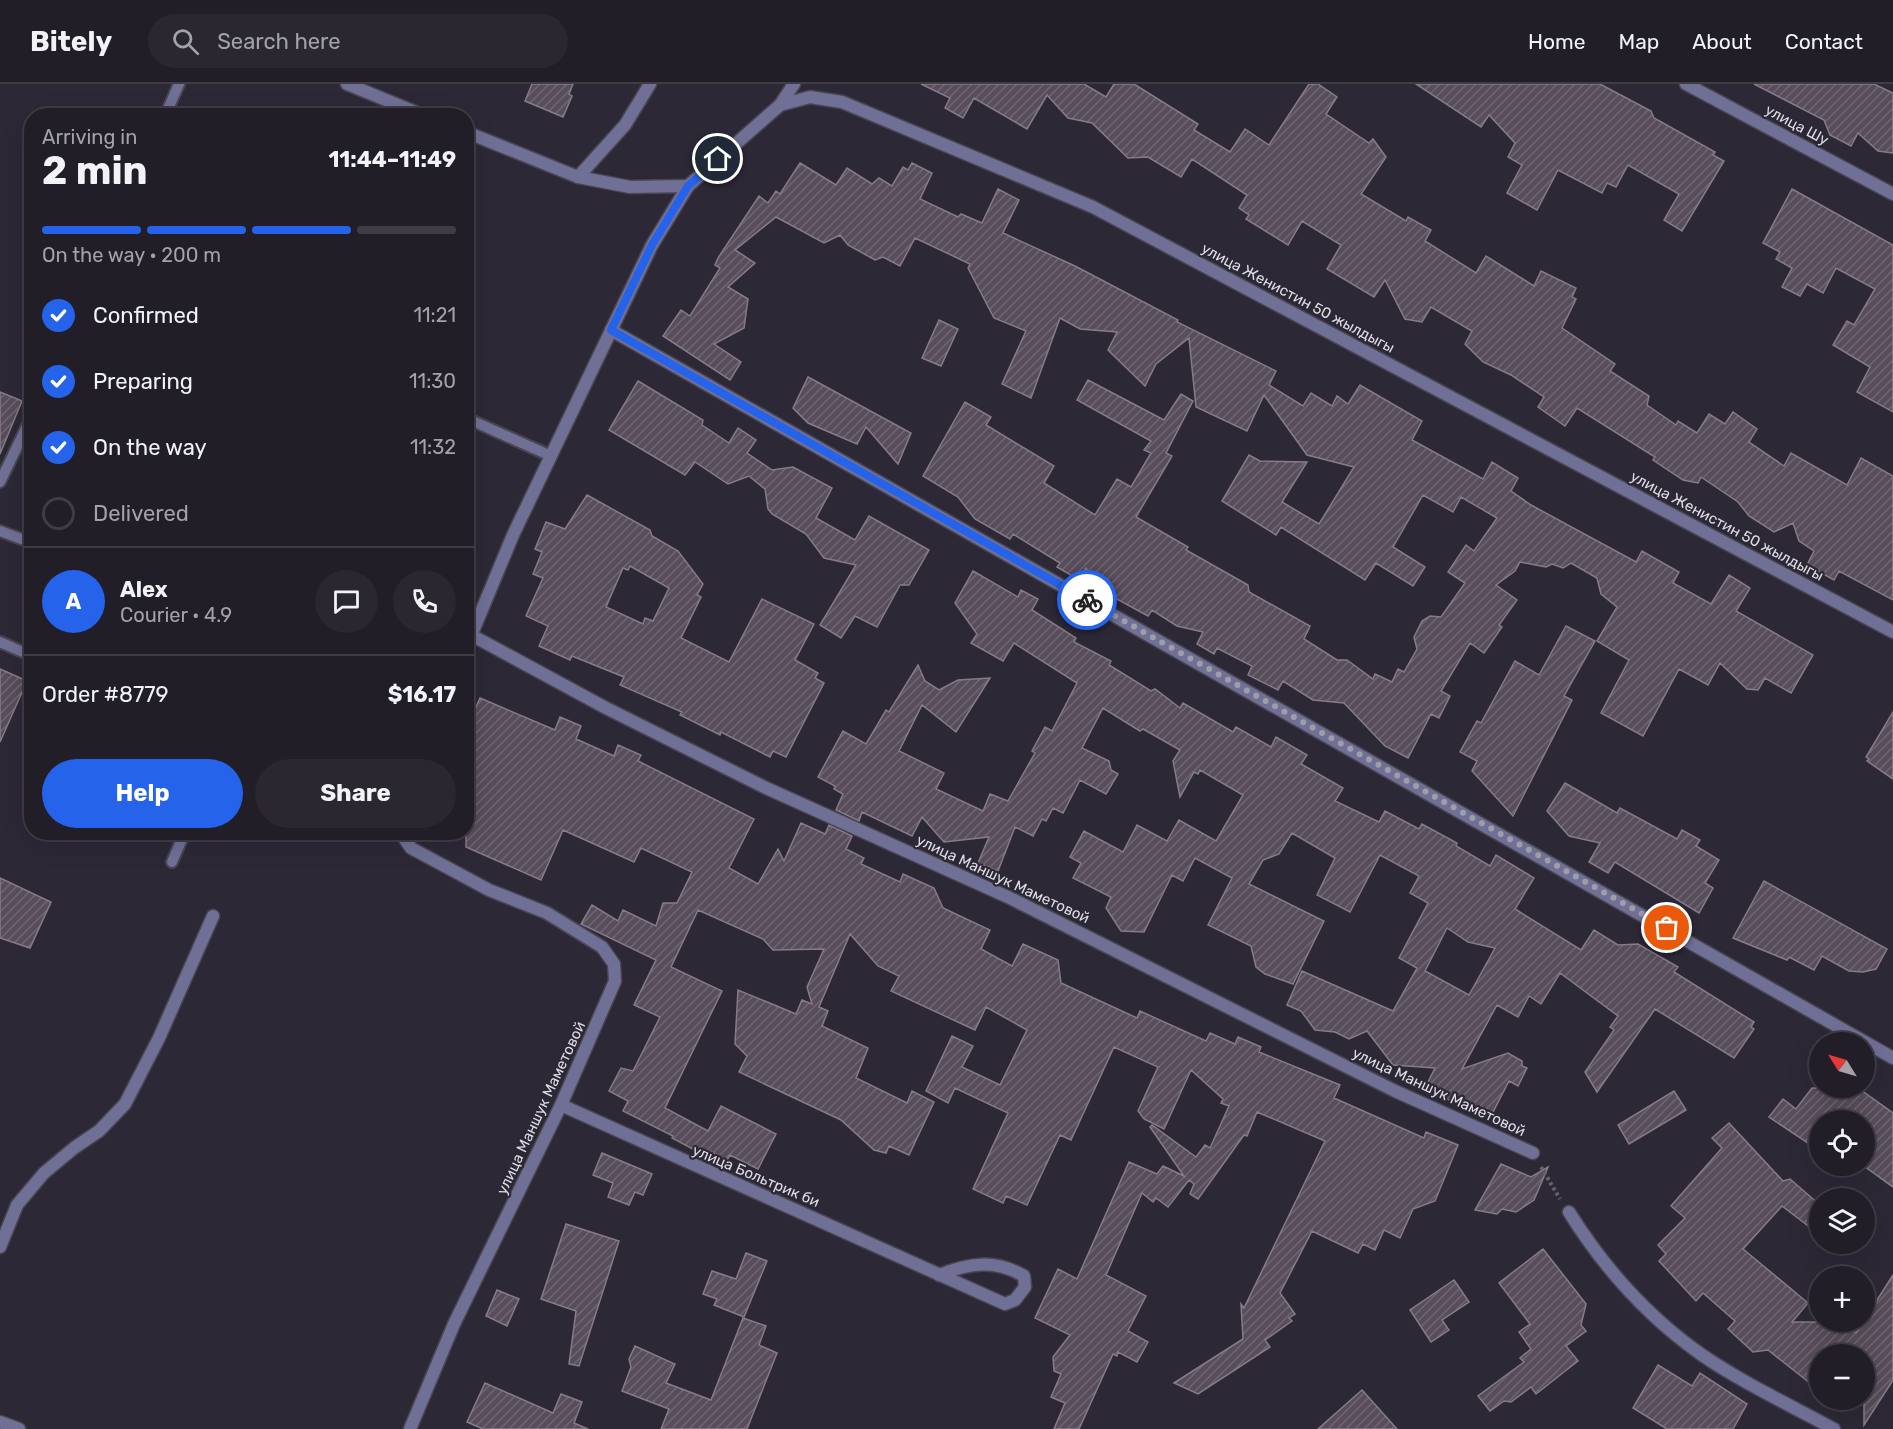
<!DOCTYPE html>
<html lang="en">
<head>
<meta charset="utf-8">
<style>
  body { margin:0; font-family:Rubik,sans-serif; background:#2a2730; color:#f1f3f6; height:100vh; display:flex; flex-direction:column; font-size:22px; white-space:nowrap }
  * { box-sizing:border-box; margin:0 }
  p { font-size:20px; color:#a2a2a8 }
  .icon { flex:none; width:33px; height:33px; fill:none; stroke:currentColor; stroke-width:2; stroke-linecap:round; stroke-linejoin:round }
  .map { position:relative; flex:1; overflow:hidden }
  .sheet { position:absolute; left:24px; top:24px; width:450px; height:732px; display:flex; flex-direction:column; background:#221e28; border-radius:24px; box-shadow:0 6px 24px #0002,0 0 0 2px #3f3c45 }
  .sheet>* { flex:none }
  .needle { width:39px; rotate:307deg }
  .controls { position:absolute; left:1809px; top:948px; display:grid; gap:12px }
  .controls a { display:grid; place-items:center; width:66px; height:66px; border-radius:50%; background:#221e28; box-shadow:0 6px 24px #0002,0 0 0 2px #3f3c45; font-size:30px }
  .pin { position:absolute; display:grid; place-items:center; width:51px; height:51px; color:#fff; margin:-26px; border:3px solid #fff; border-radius:50%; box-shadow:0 2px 6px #0007 }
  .courier { position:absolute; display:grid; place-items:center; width:60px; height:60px; margin:-30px; border:4px solid #2563eb; border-radius:50%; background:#fff; color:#222; box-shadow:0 2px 8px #0007 }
  .headline em { font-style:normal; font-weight:700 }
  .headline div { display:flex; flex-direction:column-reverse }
  .headline { display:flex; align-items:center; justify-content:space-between; height:102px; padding:0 18px }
  h1 { font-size:39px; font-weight:700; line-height:45px }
  .bar { display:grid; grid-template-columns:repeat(4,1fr); gap:9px 6px; align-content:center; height:72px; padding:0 18px }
  .bar i { height:8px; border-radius:4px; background:#3f3c45 }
  .bar .active { background:#2563eb }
  .bar p { grid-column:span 4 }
  .line { display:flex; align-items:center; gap:15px; padding:0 18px; border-top:2px solid #3f3c45 }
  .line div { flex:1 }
  .round { display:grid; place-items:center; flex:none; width:63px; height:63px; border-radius:32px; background:#2a2730 }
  ol { padding:0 18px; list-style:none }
  li { display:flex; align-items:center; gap:18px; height:66px }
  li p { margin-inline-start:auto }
  li .icon { padding:6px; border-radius:50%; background:#2563eb; color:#fff; stroke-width:4 }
  li:last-child { color:#a2a2a8 }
  li i { width:33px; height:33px; border:3px solid #3f3c45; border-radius:50% }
  .action { display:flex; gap:12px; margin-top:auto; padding:12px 18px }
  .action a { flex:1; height:69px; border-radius:36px; background:#2563eb; color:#fff; font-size:24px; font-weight:700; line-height:69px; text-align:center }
  .action a+a { background:#2a2730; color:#f1f3f6 }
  header { display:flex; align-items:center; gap:36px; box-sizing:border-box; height:84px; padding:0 30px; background:#221e28; border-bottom:2px solid #3f3c45 }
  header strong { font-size:28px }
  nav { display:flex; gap:33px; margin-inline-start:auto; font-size:21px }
  .search { width:420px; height:54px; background:#2a2730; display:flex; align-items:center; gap:15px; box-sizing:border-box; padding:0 21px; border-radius:33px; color:#a2a2a8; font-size:22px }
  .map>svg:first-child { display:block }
</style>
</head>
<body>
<header>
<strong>Bitely</strong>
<div class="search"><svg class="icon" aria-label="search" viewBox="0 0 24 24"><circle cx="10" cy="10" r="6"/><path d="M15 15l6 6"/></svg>Search here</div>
<nav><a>Home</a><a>Map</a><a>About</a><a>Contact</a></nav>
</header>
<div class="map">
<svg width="1893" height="1345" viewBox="0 0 1893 1345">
  <defs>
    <pattern id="building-hatch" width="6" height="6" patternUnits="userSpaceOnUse" patternTransform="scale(1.5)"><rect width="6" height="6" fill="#584d5a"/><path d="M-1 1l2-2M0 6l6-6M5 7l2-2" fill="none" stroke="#706672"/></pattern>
  </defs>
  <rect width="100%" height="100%" fill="#2d2836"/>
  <g fill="url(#building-hatch)" stroke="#877b8a" stroke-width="1.5" fill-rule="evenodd">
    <path d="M532,0h41l-4,10 3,2 -9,21 -38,-16z"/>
    <path d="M921,0h163l22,13 8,-13h20l64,40 -4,6 36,22 15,-23 24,16 40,-61h9l19,13 -11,17 43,29 4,-4 13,18 -25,37 45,27 2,-4 23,13 -6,11 51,32 10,-17 48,30 7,-15 35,17 -4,9 4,2 -14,29 53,36 -5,7 39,25 -2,9 29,20 2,-4 19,12 12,-19 16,10 8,-12 24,17 -8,13 35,24 7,-13 56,32 14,-27 32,18v124l-54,-29 -5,9 -27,-15 7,-14 -15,-10 -6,-18 -19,9 -25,-16 -11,-14 -37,-25 -3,6 -15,-3 -30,-20 2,-3 -78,-49 -12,18 -27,-19 6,-10 -33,-22 -28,-13 -18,-18 7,-13 -41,-24 -9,15 -17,-3 -20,-39 -11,17 -47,-28 14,-24 -39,-24 -14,24 -42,-26 3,-4 -10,-7 8,-13 -55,-36 -11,18 -33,-20 -20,1 -36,-35 -24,-5 -21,-23 -20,34 -53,-31 -11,20 -18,-10 5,-10z"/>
    <path d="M1416,0h184l51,27 3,7 61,34 -2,3 11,6 -42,70 -18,-11 15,-26 -51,-29 -12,22 -9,-4 -5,10 -44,-23 -21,40 -30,-17 15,-28 -14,-8 7,-14 -26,-28 -8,12z"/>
    <path d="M1754,0h120l19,9v60l-15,-2 -20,-18 -7,13 -21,-11 -6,-15z"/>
    <path d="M800,79l36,22 11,-17 25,16 7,-6 13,8 11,-19 5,3 4,-7 20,10 -12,26 38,18 3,-3 21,9 16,-34 21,11 -16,33 72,33 103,54 -1,2 99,49 -7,14 34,21 8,-13 21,13 5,-10 11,8 12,-19 62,36 -10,19 71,39 9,-17 26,16 -7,13 20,14 105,57 6,-11 37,21 -6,11 38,21 18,-29 21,13 -14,23 77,44 -22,38 -26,-15 -7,12 -11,-1 -27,-26 -12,22 -29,-16 -36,67 -42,-23 28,-53 -32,-19 20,-34 -16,-13 -4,-16 -26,-15 -8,5 -11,-4 -6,3 -26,-5 -5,9 -19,14 21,15 -18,25 3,2 -18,26 -14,-10 -29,48 9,5 -11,22 -8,-4 -23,44 -23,-12 -41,-43 -31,-3 -30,-19 -5,9 -30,-15 4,-9 -35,-18 -3,6 -17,-10 6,-12 -26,-6 -25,-16 -4,6 -46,-25 -16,-23 -7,12 -22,-13 3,-4 -47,-29 -3,5 -35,-20 -17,-22 -35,-21 42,-74 26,15 -5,8 68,41 -10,17 51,32 22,-36 14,8 20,-34 -7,-3 7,-9 -74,-41 11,-20 76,40 17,-26 12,7 -27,52 6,3 -36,61 52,30 -2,3 62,35 1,7 61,34 -6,13 33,21h10l26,19 2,-5 17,8 6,-13 6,3 13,-23 -3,-12 8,-16 8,-5 11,1 24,-34 -17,-11 18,-27 8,6 23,-33 -36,-21 -8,15 -30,-17 -30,52 32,20 -12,19 -37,-23 -11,17 -84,-53 -5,8 -54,-34 27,-46 11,6 47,1 -25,40 37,22 35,-57 -47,-12 -43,-60 -17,36 -51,-24 -7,-69 -33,26 -11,22 -37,-36 9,-18 -37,-3 -20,-11 -29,80 -29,-14 24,-53 -32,-13 -26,-50 2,-4 -55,-26 -15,28 -17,-9 -8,3 -27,-15 -8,-10 -16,8 -48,-26 -41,33 20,13 -27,24 20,12 -4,29 -30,16 27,18 -11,18 -67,-44 18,-26 9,6 30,-48 -5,-3 3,-7 41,-62 9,7 8,-12 4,3z"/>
    <path d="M1792,105l101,56v167l-36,-20 13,-25 -37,-22 14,-24 7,4 21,-36 -39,-21 -13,25 -16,-9 -7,12 -18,-9 10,-19 -16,-9 4,-7 -17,-9z"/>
    <path d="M939,236l19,9 -17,37 -19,-8z"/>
    <path d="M808,293l103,56 -13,31 -32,-37 -9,17 -49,-21 -15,-15z"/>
    <path d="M638,297l65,39 -1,5 27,18 9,-15 18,12 -9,13 25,17 21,-3 39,21 -16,30 39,22 14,-24 60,34 -20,35h-9l-23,42 -22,-11 -14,22 -21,-13 36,-60 -32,-7 -18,-24 -34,-20 -4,-5 -3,-20 -16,-13 -21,8 -33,-22 -10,13 -76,-45z"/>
    <path d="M0,308l22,9 -22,53z"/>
    <path d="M587,411l63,35 2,6 26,15 25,33 -6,11 4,2 -20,41 48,24 33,-63 52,25 -19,36 23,13 -3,5 9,5 -38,74 -13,-6 -3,6 -49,-25 -1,3 -40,-20 2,-3 -62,-27 4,-8 -52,-21 -2,4 -31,-14 9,-20 -22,-10 17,-38 -10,-4 9,-22 -7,-3 11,-27 19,7zM630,482l39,22 -16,33 -8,-3 -2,6 -37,-17 17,-39 5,2z"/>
    <path d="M973,487l45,26 3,-7 17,9 -6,11 44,28 -2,4 37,19 -2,4 42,26 4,-2 25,19 3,-5 50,29 3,-5 35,20 5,-10 31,18 -6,9 42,24 -8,13 44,21 6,-11 34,18 3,-5 35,19 -1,3 34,20 6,-11 38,23 -19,31 66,41 13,-20 24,15 20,-1 40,23 -4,5 80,50 -3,5 3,2 -20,29 -79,-49 -58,83 -12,-20 29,-42 -4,-3 8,-11 -58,-43 -19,31 -12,-8 -11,21 -21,-12 -35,64 46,-16 14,8v5l5,2 -9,18 -9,-5 -17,33 -13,1 -54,-27 10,-20 -42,-3 -26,-34 -18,8 -14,-7 -20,-2 -14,-19 -14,-6 15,-34 91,40 24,-43 -18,-10 29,-55 -18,-10 9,-17 -39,-21 -30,57 -33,-17 18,-37 -43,-25 -13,21 -16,6 -14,24 75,37 -31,63 -28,-10 -9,-7 -5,-21 -43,-21 24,-47 -37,-20 -12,23 -11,-6 -28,57 -23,-1 -15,-23 5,-11 -38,-19 8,-15 -11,-6 14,-26 39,21 14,-27 30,16 12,-21 37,21 27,-46 -43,-25 -2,4 -4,-2 -14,25 -7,-36 7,-11 -37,-21 -3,2 -37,-23 -21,40 27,13 2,9 7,4 -12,20 -26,-14 -17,33 -10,-5 -7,13 -4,-2 -9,17 -18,-9 -17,44 -20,-8 11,-26 -45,5 -22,-25 -10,19 -50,-24 -3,9 -23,-11 7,-16 -9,-5 1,-3 -17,-9 25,-46 23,13 20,-34 3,2 29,-47 7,16 14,9 19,-10 32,-2 -34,54 -34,-27 -23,46 45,22 -8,16 47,22 7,-17 18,7 27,-48 -3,-2 13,-24 7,4 25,-48 -63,-40 -11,18 -32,-18 6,-9 -22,-31zM1447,844l21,14 27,6 -26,47 -44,-24z"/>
    <path d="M1566,542l29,15 -31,55 8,4 -59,116 -41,-45 5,-10 -17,-9 17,-31 4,2 34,-62 24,14z"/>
    <path d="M0,585l27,12 -27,61z"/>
    <path d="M480,614l75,32 5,-13 21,9 -5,13 38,17 4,-11 23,10 -3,6 116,58 -25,49 29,16 20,-35 6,12 17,-38 24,11 4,-9 23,11 -6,13 18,9 -3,6 39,18 3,-8 31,14 9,20 47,22 -9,19 31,17 11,-22 35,16 3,23 76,35 3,-7 66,30 4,-8 25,11 3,-7 23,10 -2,5 81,33 -6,13 90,40 2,-6 32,13 -23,56 -22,8 -13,29 -16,-8 -9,20 -12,-6 -5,9 -46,-22 -32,62 15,21 -6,4 3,3 -27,19 5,7 -72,47 -24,-11 69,-44 -2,-35 3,4 81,-167 -68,-29 -10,24 -3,-1 -46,64 -8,-5 4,-10 -5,-4 -21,27 -12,-9 -3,4 -11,-9 -36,82 40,21 -18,35 20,11 -11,20 -19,-10 -1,4 -4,-2 -34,75h-25l11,-26 -14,-6 10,-23 -7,-3 -1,-14 17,-22 -35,-17 23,-49 19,10 52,-117 28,12 6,-8 21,10 -34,-49 2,-2 44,32 9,-12 5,3 19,-42 -8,-3 2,-4 -32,-29 -27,59 -20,-10 -6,-8 20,-44 -44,-20 -43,93 -11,-5 -33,70 -21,-9 -3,7 -30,-14 35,-76 -53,-25 -7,15 -22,-12 26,-55 21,10 -11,21 38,18 27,-55 -41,-23 -11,23 -84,-39 8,-15 -21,-10 -28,-32 -31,73 9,4 -6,15 46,22 -12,30 51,25 5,-12 22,11 -25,53 -20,-9 -3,7 -12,-3 -33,-30 -102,-48 8,-16 -12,-12 3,-54 58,24 6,-14 10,4 -5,-17 17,-38 -51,1 -10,-11 -65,-29 -27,57 51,24 -57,117 43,23 13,-25 55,28 -18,35 -28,-14 -3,5 -17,-9 -8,3 -30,-16 1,-2 -50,-25 5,-10 -19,-10 12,-23 12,3 27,-54 -26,-12 22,-45 -75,-36 11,-19 26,16 5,-11 33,16 7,-23h14l15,-31 -51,-24 -7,14 -71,-32 -22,50 -75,-33v-117z"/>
    <path d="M1893,628v67l-26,-18 2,-2 -3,-2z"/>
    <path d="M1565,699l52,30 3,-5 57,31 5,-9 18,10 -4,6 23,14 -14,23 8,5 -14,25 -84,-51 -7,11 -19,-11 11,-19 -31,-7 -22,-25z"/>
    <path d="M0,794l51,24 -21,46 -30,-10z"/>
    <path d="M1764,797l123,68 -11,20 -13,3 -14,-1 -27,-15 -8,14 -25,-13 -2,3 -54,-22z"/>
    <path d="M1812,1004h46l35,25v74l-29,-21v-46h-44v31l-51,-34 14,-18 13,10z"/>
    <path d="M1674,1007l12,19 -57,34 -11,-19z"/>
    <path d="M1729,1039l54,58 7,-2 30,26v30l-38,-29 -39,43 65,54 -16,19h51l13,11 37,-58v105l-29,45v-71h-44v37l-52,-41 -15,2 -25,-23 7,-8 -32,-28 -7,8 -37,-40 7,-7 -8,-9 27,-27 -14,-12 51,-58 -10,-10z"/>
    <path d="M602,1069l50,21 -9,21 -8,-3 -6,13 -21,-8 5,-14 -20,-8z"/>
    <path d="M1501,1080l30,13 17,-10 -14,33 -18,12 -14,-3 -5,5 -22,-4z"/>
    <path d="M566,1140l53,17 -40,125 -10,-2 7,-53 -35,-12z"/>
    <path d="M1543,1165l43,55 -5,21 5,6 -20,15 12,15 -42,33 -5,-7 -20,15 -7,-1 -14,10 -12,-15 46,-34 -4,-4 11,-9 -12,-17 11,-8 -31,-41z"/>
    <path d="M746,1169l21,8 -23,56 -30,-12 3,-6 -14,-5 9,-23 24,8z"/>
    <path d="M1454,1196l15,22 -27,18 7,10 -18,12 -21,-32z"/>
    <path d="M497,1206l22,9 -12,27 -21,-10z"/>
    <path d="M743,1234l23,8 -7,19 18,8 -30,76h-86l8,-20 -47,-18 9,-24 -2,-8 6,-13 40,18 -9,19 45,17z"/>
    <path d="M1658,1281l34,21 8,-13 47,31 -14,25h-66l-34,-21z"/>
    <path d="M485,1299l68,30 8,-19 21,8 -8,21 14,6h-105l-16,-7z"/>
    <path d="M1362,1306l35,39h-79z"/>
  </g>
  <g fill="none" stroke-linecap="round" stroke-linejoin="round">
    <defs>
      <g id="service">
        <path d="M165,32l14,-32"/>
        <path d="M466,334l85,38"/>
        <path d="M0,398l32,-66"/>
        <path d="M0,447l32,12"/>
        <path d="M0,558l32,14"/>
        <path d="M172,778l13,-30"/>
      </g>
      <g id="minor">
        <path d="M347,0l78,32"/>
        <path d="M1686,0l207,110"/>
        <path d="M780,21l14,-21"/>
        <path d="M466,48l112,45 52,10 58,-1"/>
        <path d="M578,93l47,-52 25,-41"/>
        <path d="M611,246l1282,728"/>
        <path d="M473,552l133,72 158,79 246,111 385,193 138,62"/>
        <path d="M466,564l47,-113 139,-290 36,-59 92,-81 30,-8 32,5 251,105 800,425"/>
        <path d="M400,748l11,16 78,42 58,23 55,34 12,17 1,17 -54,124 -107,219 -44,105"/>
        <path d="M561,1021l444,199 10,-4 10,-13 -1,-11c-29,-17 -55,-13 -85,-1"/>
        <path d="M1569,1128c35,56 79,105 133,143 41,28 88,50 132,74"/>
        <path d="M0,1163l17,-42 27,-32 30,-25 25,-17 26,-27 34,-66 54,-122"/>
        <path d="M0,1338l19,7"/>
      </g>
    </defs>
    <use href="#service" stroke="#494552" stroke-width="14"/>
    <use href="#minor" stroke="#494552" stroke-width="15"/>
    <path stroke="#65616d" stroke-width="4" stroke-dasharray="3 3" stroke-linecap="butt" d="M1541,1083l19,32"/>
    <use href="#service" stroke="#707096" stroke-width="10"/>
    <use href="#minor" stroke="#707096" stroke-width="12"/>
  </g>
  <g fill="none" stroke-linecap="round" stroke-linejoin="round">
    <path stroke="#a19da8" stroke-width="6" stroke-dasharray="0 10.8" d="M1087,516l580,328"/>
    <path stroke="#2563eb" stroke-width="8" d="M718,75l-30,27 -36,59 -41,85 476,270"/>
  </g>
  <g text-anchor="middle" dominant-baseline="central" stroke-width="4.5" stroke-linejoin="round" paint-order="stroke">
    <g font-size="15" fill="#dfdce5" stroke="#2d2836">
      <text transform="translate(1797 41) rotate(28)">улица Шу</text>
      <text transform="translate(1298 214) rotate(28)">улица Женистин 50 жылдыгы</text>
      <text transform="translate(1727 442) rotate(28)">улица Женистин 50 жылдыгы</text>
      <text transform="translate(1003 795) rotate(25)">улица Маншук Маметовой</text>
      <text transform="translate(1439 1008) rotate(25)">улица Маншук Маметовой</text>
      <text transform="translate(541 1024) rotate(-65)">улица Маншук Маметовой</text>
      <text transform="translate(756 1092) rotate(23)">улица Больтрик би</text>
    </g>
  </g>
</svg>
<div class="controls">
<a><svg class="needle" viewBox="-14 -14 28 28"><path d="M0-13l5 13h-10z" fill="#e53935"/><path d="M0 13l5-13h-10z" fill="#a2a2a8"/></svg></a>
<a><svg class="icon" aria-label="locate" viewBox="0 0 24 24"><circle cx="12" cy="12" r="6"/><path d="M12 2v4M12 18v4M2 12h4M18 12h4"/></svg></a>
<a><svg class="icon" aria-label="layers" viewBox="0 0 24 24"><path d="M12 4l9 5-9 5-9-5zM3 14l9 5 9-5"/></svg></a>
<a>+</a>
<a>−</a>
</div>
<div class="pin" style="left:1667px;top:844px;background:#ea580c"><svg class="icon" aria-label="bag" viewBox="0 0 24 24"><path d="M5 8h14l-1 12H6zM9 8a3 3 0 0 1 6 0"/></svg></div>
<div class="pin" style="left:718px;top:75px;background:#1f2937"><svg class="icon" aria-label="home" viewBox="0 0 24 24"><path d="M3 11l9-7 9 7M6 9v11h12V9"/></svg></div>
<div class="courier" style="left:1087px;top:516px"><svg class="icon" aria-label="bike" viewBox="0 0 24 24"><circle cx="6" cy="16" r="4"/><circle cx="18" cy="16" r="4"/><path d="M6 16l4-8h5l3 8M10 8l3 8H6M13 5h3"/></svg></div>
<section class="sheet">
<div class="headline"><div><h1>2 min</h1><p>Arriving in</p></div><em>11:44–11:49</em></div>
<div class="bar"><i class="active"></i><i class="active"></i><i class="active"></i><i></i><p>On the way · 200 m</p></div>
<ol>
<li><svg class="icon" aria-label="check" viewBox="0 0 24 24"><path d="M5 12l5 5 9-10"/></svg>Confirmed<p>11:21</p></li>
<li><svg class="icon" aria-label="check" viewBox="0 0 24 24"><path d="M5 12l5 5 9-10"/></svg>Preparing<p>11:30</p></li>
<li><svg class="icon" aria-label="check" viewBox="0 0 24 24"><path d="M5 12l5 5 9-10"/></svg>On the way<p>11:32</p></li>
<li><i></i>Delivered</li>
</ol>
<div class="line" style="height:108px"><b class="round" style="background:#2563eb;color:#fff">A</b><div><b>Alex</b><p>Courier · 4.9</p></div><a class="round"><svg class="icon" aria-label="chat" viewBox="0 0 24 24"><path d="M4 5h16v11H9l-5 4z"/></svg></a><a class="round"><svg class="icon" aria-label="phone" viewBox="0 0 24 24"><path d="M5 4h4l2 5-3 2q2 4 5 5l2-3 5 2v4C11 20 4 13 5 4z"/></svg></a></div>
<div class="line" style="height:78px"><div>Order #8779</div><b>$16.17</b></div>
<div class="action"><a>Help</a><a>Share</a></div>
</section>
</div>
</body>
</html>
